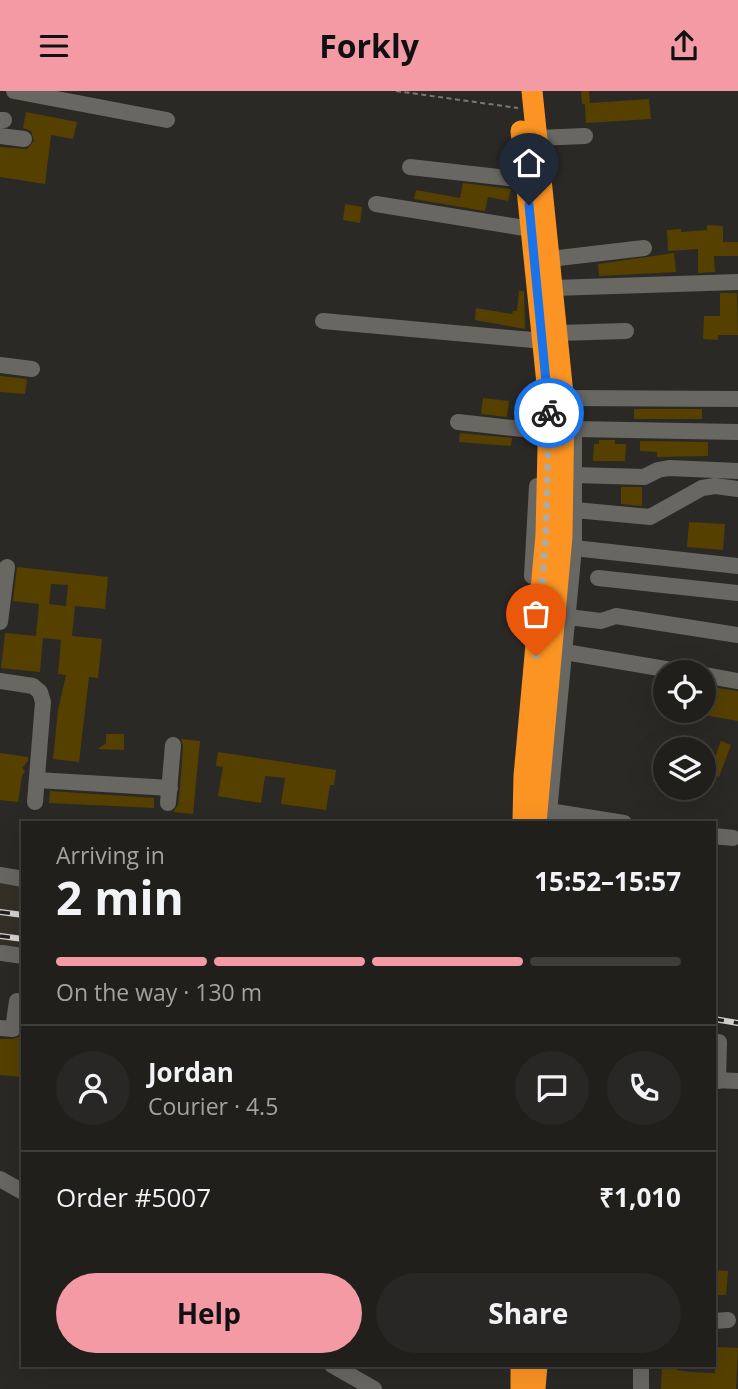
<!DOCTYPE html>
<html lang="en">
<head>
<meta charset="utf-8">
<style>
  body { margin:0; font-family:"Open Sans",sans-serif; background:#282725; color:#f1f3f6; height:100vh; display:flex; flex-direction:column; font-size:26px; white-space:nowrap }
  * { box-sizing:border-box; margin:0 }
  p { font-size:23px; color:#a2a2a3 }
  .icon { flex:none; width:38px; height:38px; fill:none; stroke:currentColor; stroke-width:2; stroke-linecap:round; stroke-linejoin:round }
  .map { position:relative; flex:1; overflow:hidden }
  .panel { position:absolute; left:21px; top:730px; width:695px; height:546px; display:flex; flex-direction:column; background:#201f1c; border-radius:0px; box-shadow:0 7px 28px #0002,0 0 0 2px #3d3d3b }
  .panel>* { flex:none }
  .tools { position:absolute; left:653px; top:569px; display:grid; gap:14px }
  .tools a { display:grid; place-items:center; width:63px; height:63px; border-radius:50%; background:#201f1c; box-shadow:0 7px 28px #0002,0 0 0 2px #3d3d3b; font-size:35px }
  .pin { position:absolute; display:grid; place-items:center; width:60px; height:60px; color:#fff; margin:-72px -30px; border-radius:50% 50% 50% 0; rotate:-45deg; box-shadow:0 0 7px #0007 }
  .pin .icon { rotate:45deg }
  .courier { position:absolute; display:grid; place-items:center; width:70px; height:70px; margin:-35px; border:5px solid #1a73e8; border-radius:50%; background:#fff; color:#222; box-shadow:0 2px 9px #0007 }
  .headline em { font-style:normal; font-weight:700 }
  .headline div { display:flex; flex-direction:column-reverse }
  .headline { display:flex; align-items:center; justify-content:space-between; height:119px; padding:0 35px }
  h1 { font-size:46px; font-weight:700; line-height:52px }
  .bar { display:grid; grid-template-columns:repeat(4,1fr); gap:10px 7px; align-content:center; height:84px; padding:0 35px }
  .bar i { height:9px; border-radius:5px; background:#3d3d3b }
  .bar .active { background:#f49aa5 }
  .bar p { grid-column:span 4 }
  .line { display:flex; align-items:center; gap:18px; padding:0 35px; border-top:2px solid #3d3d3b }
  .line div { flex:1 }
  .round { display:grid; place-items:center; flex:none; width:74px; height:74px; border-radius:37px; background:#282725 }
  .primary-button { display:flex; gap:14px; margin-top:auto; padding:14px 35px }
  .primary-button a { flex:1; height:80px; border-radius:42px; background:#f49aa5; color:#111; font-size:28px; font-weight:700; line-height:80px; text-align:center }
  .primary-button a+a { background:#282725; color:#f1f3f6 }
  header { display:flex; justify-content:space-between; align-items:center; height:91px; padding:0 35px; background:#f49aa5; color:#111; font-size:32px; font-weight:700 }
  .map>svg:first-child { display:block }
</style>
</head>
<body>
<header><svg class="icon" aria-label="menu" viewBox="0 0 24 24"><path d="M4 6h16M4 12h16M4 18h16"/></svg>Forkly<svg class="icon" aria-label="share" viewBox="0 0 24 24"><path d="M12 15V3M7 8l5-5 5 5M5 13v7h14v-7"/></svg></header>
<div class="map">
<svg width="738" height="1298" viewBox="0 0 738 1298">
  <rect width="100%" height="100%" fill="#2b2925"/>
  <path fill="#343026" d="M0,792l23,3v71l-23,-1z"/>
  <g fill="#554000" fill-rule="evenodd">
    <path d="M581,0h8l1,12 59,-4 2,20 -65,4 -1,-19h-3z"/>
    <path d="M26,21l51,10 -4,17 -22,-4 -6,49 -45,-7v-30l27,2 7,-8 -3,-10 -8,-3z"/>
    <path d="M463,92l48,6 -3,12 -20,-4 -3,14 -71,-12 2,-9 44,8z"/>
    <path d="M345,113l17,3 -2,16 -17,-3z"/>
    <path d="M707,134l16,1v16h15v14h-24l1,16 -17,1v-24l-30,2 -1,-21 14,-1v3l26,-2z"/>
    <path d="M674,162l2,19 -77,4 -1,-12z"/>
    <path d="M519,200h5l1,38 -50,-9 1,-12 36,6 1,-3h4z"/>
    <path d="M720,202h17l1,42h-20v5l-15,-1 1,-23h16z"/>
    <path d="M0,285l27,3 -2,15 -25,-2z"/>
    <path d="M483,307l26,3 -2,16 -26,-3z"/>
    <rect x="634" y="318" width="68" height="10"/>
    <path d="M460,342l52,5 -1,8 -52,-4z"/>
    <path d="M599,349h16v4h11l-1,17h-32l1,-17h5z"/>
    <path d="M640,350l68,1v14l-51,1v-5l-17,-1z"/>
    <path d="M621,396h21v19l-21,-2z"/>
    <path d="M689,431l36,2 -2,26 -36,-3z"/>
    <path d="M17,476l91,10 -3,32 -30,-3 -3,30 30,3 -4,39 -9,-1 -10,85 -26,-3 5,-49 8,-35 -8,-1 3,-34 -18,-2 -3,34 -39,-4 4,-35 31,3 3,-32 -26,-3zM51,493l17,1 -2,21 -17,-2z"/>
    <path d="M704,595l34,5v30l-34,-6z"/>
    <path d="M106,643h18v16l-26,-1 8,-6z"/>
    <path d="M181,648l19,2 -7,73 -20,-2 5,-7 2,-16 3,-43z"/>
    <path d="M721,650l10,4 -12,32 -10,-4z"/>
    <path d="M218,661l118,18 -2,15h-4l-4,25 -45,-6 4,-26 -20,-2 -4,27 -43,-7 5,-29 -7,-1z"/>
    <path d="M0,662l28,4v4l-6,7 3,3 -3,5 -4,26 -18,-2z"/>
    <path d="M50,700l104,7v10l-105,-5z"/>
    <path d="M23,944v42l-23,-2v-36h13z"/>
    <path d="M714,1179l14,1 -2,24h-12z"/>
    <path d="M716,1256l22,1 -2,41h-75l1,-24h15v5l13,2 25,1z"/>
  </g>
  <g fill="none" stroke-linecap="round" stroke-linejoin="round">
    <path stroke="#797874" stroke-width="2" stroke-dasharray="5 3.5" stroke-linecap="butt" d="M396,0l122,17"/>
    <g stroke="#696762" stroke-width="16">
      <path d="M14,0l153,29"/>
      <path d="M0,29h4"/>
      <path d="M0,45l24,3"/>
      <path d="M537,47l48,-2"/>
      <path d="M410,76l116,13"/>
      <path d="M376,113l155,25 8,-1"/>
      <path d="M550,168l94,-11"/>
      <path d="M553,197l185,-6"/>
      <path d="M323,230l220,20"/>
      <path d="M558,242l68,-2"/>
      <path d="M0,274l32,4"/>
      <path d="M565,307l173,1"/>
      <path d="M458,331l82,9"/>
      <path d="M575,338l163,3"/>
      <path d="M575,384l69,2 14,-7 11,-2 69,3"/>
      <path d="M575,419l75,7 52,-29 13,-2 23,3"/>
      <path d="M574,457l164,18"/>
      <path d="M532,485l5,-90"/>
      <path d="M598,487l140,15"/>
      <path d="M568,526l33,4 15,-5 122,19"/>
      <path d="M0,531l7,-55"/>
      <path d="M565,561l118,20"/>
      <path d="M704,584l34,6"/>
      <path d="M0,590l33,5 7,6 3,10 -8,100"/>
      <path d="M37,689l133,8"/>
      <path d="M168,712l5,-58"/>
      <path d="M549,720l75,12"/>
      <path d="M548,732l26,-275v-150"/>
      <path d="M714,745l19,2"/>
      <path d="M0,784l23,4"/>
      <path d="M2,862l21,3"/>
      <path d="M0,937l13,1 4,-28"/>
      <path d="M714,989l24,1"/>
      <path d="M718,990l1,-39"/>
      <path d="M0,1088l23,13"/>
      <path d="M714,1230l14,-1"/>
      <path d="M332,1274l42,24"/>
      <path d="M641,1298v-24"/>
    </g>
    <g stroke="#fc9423" stroke-width="21">
      <path d="M532,0l32,313 -2,132 -26,287"/>
      <path d="M521,40l28,272 -3,132 -22,241 -1,44"/>
      <path d="M521,1298v-24"/>
      <path d="M535,1298l2,-24"/>
    </g>
    <defs>
      <g id="rail">
        <path d="M0,821l23,3"/>
        <path d="M0,845l23,3"/>
        <path d="M714,928l24,4"/>
      </g>
    </defs>
    <use href="#rail" stroke="#d6d4d1" stroke-width="6"/>
    <use href="#rail" stroke="#21201c" stroke-width="3.5" stroke-dasharray="10" stroke-linecap="butt"/>
  </g>
  <g fill="none" stroke-linecap="round" stroke-linejoin="round">
    <path stroke="#acaaa7" stroke-width="7" stroke-dasharray="0 12.6" d="M536,565l10,-121 3,-122"/>
    <path stroke="#1a73e8" stroke-width="9" d="M529,114l20,208"/>
  </g>
</svg>
<div class="tools">
<a><svg class="icon" aria-label="locate" viewBox="0 0 24 24"><circle cx="12" cy="12" r="6"/><path d="M12 2v4M12 18v4M2 12h4M18 12h4"/></svg></a>
<a><svg class="icon" aria-label="layers" viewBox="0 0 24 24"><path d="M12 4l9 5-9 5-9-5zM3 14l9 5 9-5"/></svg></a>
</div>
<div class="pin" style="left:536px;top:565px;background:#ea580c"><svg class="icon" aria-label="bag" viewBox="0 0 24 24"><path d="M5 8h14l-1 12H6zM9 8a3 3 0 0 1 6 0"/></svg></div>
<div class="pin" style="left:529px;top:114px;background:#1f2937"><svg class="icon" aria-label="home" viewBox="0 0 24 24"><path d="M3 11l9-7 9 7M6 9v11h12V9"/></svg></div>
<div class="courier" style="left:549px;top:322px"><svg class="icon" aria-label="bike" viewBox="0 0 24 24"><circle cx="6" cy="16" r="4"/><circle cx="18" cy="16" r="4"/><path d="M6 16l4-8h5l3 8M10 8l3 8H6M13 5h3"/></svg></div>
<section class="panel">
<div class="headline"><div><h1>2 min</h1><p>Arriving in</p></div><em>15:52–15:57</em></div>
<div class="bar"><i class="active"></i><i class="active"></i><i class="active"></i><i></i><p>On the way · 130 m</p></div>
<div class="line" style="height:126px"><a class="round"><svg class="icon" aria-label="person" viewBox="0 0 24 24"><circle cx="12" cy="8" r="4"/><path d="M4 21q1-7 8-7t8 7"/></svg></a><div><b>Jordan</b><p>Courier · 4.5</p></div><a class="round"><svg class="icon" aria-label="chat" viewBox="0 0 24 24"><path d="M4 5h16v11H9l-5 4z"/></svg></a><a class="round"><svg class="icon" aria-label="phone" viewBox="0 0 24 24"><path d="M5 4h4l2 5-3 2q2 4 5 5l2-3 5 2v4C11 20 4 13 5 4z"/></svg></a></div>
<div class="line" style="height:91px"><div>Order #5007</div><b>₹1,010</b></div>
<div class="primary-button"><a>Help</a><a>Share</a></div>
</section>
</div>
</body>
</html>
